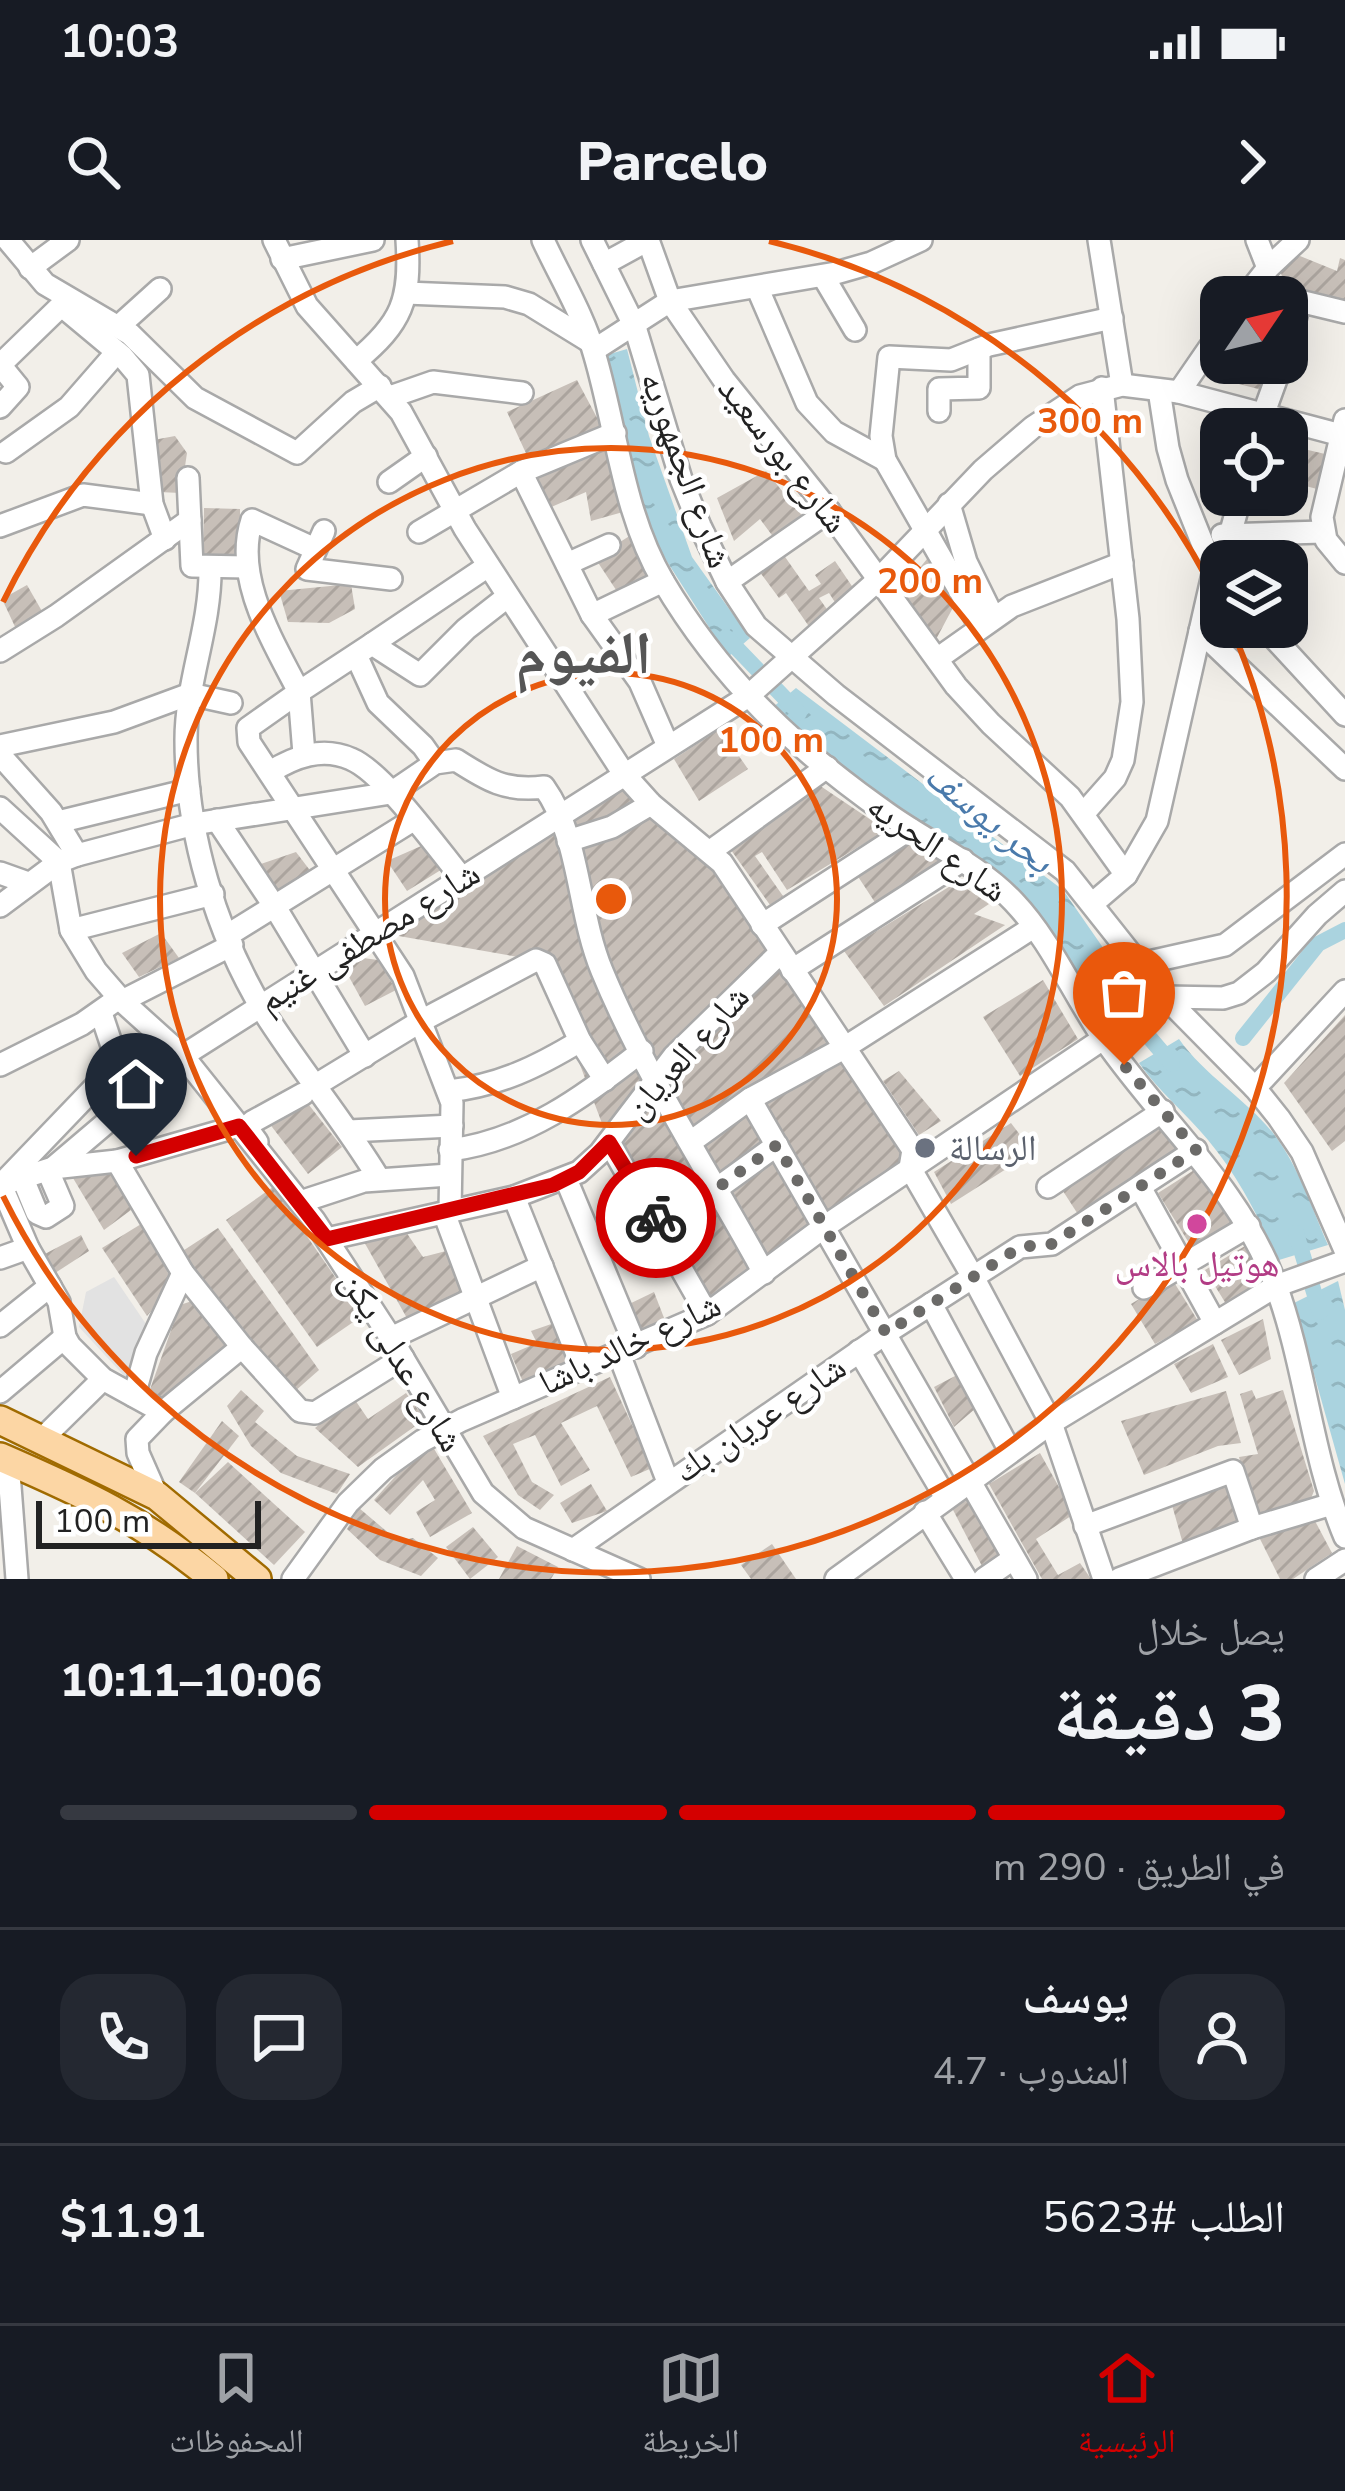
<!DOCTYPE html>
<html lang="ar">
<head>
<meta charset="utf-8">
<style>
  body { margin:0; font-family:"Nunito Sans","Noto Naskh Arabic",sans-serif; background:#242831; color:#f1f3f6; direction:rtl; height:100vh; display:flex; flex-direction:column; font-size:45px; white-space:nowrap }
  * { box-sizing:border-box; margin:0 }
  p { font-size:39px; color:#9ea1a6 }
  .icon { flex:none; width:66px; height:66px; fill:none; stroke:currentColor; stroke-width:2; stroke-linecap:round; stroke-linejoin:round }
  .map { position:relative; height:1339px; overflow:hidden; direction:ltr }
  .side { display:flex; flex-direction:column; background:#171b24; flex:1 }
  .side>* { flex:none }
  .needle { width:78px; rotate:55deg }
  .fabs { position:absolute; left:1200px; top:36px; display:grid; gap:24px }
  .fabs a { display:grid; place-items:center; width:108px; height:108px; border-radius:24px; background:#171b24; box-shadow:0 12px 48px #0002; font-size:60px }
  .scale { position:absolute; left:36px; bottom:30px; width:225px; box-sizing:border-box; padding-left:12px; border:6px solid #222; border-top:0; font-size:33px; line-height:42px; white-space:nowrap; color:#222; -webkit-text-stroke:9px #fff; paint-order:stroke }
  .pin { position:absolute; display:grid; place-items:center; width:102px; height:102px; color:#fff; margin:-123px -51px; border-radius:50% 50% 50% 0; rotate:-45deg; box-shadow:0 0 12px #0007 }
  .pin .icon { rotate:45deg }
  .courier { position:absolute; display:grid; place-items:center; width:120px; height:120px; margin:-60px; border:9px solid #d40000; border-radius:50%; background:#fff; color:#222; box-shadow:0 3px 15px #0007 }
  .head em { font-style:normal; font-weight:800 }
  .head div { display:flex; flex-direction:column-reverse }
  .head { display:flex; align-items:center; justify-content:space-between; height:204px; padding:0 60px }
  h1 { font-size:78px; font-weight:800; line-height:90px }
  .bar { display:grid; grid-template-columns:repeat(4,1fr); gap:18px 12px; align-content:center; height:144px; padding:0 60px }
  .bar i { height:15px; border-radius:9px; background:#363941 }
  .bar .active { background:#d40000 }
  .bar p { grid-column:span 4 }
  .line { display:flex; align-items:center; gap:30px; padding:0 60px; border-top:3px solid #363941 }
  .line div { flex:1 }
  .round { display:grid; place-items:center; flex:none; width:126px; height:126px; border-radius:36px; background:#242831 }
  .status { display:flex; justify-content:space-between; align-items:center; height:84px; padding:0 60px; background:#171b24; direction:ltr }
  .status svg { height:33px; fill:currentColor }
  header { display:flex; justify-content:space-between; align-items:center; height:156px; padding:0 60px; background:#171b24; font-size:54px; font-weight:800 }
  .tab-bar { display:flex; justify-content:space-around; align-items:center; height:168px; border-top:3px solid #363941; background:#171b24; font-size:33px; color:#9ea1a6 }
  .tab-bar a { display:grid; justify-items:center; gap:6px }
  .tab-bar .active { color:#d40000 }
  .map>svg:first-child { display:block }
</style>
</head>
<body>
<div class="status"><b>10:03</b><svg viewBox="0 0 49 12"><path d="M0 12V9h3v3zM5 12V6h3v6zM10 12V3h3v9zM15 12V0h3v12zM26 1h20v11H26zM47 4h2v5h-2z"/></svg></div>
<header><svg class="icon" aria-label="forward" viewBox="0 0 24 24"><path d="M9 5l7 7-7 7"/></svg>Parcelo<svg class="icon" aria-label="search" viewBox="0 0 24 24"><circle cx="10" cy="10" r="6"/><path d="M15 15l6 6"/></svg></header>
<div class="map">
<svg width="1345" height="1339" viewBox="0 0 1345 1339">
  <defs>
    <pattern id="water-ripples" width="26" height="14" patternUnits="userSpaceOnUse" patternTransform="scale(3)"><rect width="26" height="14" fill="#aad3df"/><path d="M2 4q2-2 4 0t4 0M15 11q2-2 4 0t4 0" fill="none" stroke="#92b5bf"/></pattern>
    <pattern id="building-hatch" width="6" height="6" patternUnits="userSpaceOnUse" patternTransform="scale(3)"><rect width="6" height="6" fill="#c7bfb8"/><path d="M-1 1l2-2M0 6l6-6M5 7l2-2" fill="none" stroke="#aba49e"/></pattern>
  </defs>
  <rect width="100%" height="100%" fill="#f2efe9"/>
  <path fill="#e2e2e2" d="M114,1037l34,50 -20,53 -49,-53 7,-35z"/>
  <g fill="url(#water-ripples)">
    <path d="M627,109l22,87 43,121 58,81 -22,19 -85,-133 -40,-168z"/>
    <path d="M796,448l267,202 68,98 -30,20 -76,-107 -223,-162 -30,-31z"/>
    <path d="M1179,799c26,37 66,59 94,94 25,32 39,75 55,112l-49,15c-21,-43 -40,-83 -71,-120 -22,-27 -49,-48 -69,-77z"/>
    <path d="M1338,1041l7,29v174l-51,-181z"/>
  </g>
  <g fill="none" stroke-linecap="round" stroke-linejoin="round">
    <g stroke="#aad3df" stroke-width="16">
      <path d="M726,397l73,76"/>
      <path d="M1103,743l69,81"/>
      <path d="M1243,798l75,-94 27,-14"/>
      <path d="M1296,993l24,79"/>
    </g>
  </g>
  <g fill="url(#building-hatch)">
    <path d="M1300,16l37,15 3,-13 5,2v43l-59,-14 -6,-19z"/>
    <path d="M1209,108l12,3v12h55l-6,29 -78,-20z"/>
    <path d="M577,140l26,49 -73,33 -23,-50z"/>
    <path d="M175,196l12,17 -6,40 -23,-1 -10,-51z"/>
    <path d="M609,203l14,69 -32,9 -5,-29 -37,16 -13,-37z"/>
    <path d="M1287,205l38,9 -8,35 -30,-8z"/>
    <path d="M766,231l42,52 -31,19 -17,-23 -26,22 -17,-43z"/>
    <path d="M204,268l36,1v47l-37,2z"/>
    <path d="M631,295l21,44 -30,20 -27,-41z"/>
    <path d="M783,314l26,37 12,-7 -6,-9 20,-14 23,34 -20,12 -9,-14 -10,5 12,17 -21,13 -24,-35 -7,5 -20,-27z"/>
    <path d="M927,319l30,41 -24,45 -32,-54z"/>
    <path d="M351,344l4,25 -26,14 -41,-1 -9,-31z"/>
    <path d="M27,345l16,28 -26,18 -15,-32z"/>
    <path d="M720,489l28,40 -49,32 -25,-42z"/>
    <path d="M624,534l88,76 201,300 -206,164 -98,-172 -68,-181 -165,-29z"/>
    <path d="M813,541l67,45v8l-93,56 -25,-38 -7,4 28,40 -13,9 -44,-62z"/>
    <path d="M905,601l40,23 -69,40 -21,-32z"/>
    <path d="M428,603l16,25 -37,23 -20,-30z"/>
    <path d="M296,612l16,21 -38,24 -19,-31z"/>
    <path d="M957,642l32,22 -15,10 31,11 -121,81 -40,-55z"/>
    <path d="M161,693l18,25 -40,19 -17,-24z"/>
    <path d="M356,717l22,3 18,30 -31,16 -22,-40z"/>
    <path d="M1043,740l35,59 -58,37 -37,-59z"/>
    <path d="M1345,775v126l-13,10 -48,-68z"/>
    <path d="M899,831l42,50 -22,14 -36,-54z"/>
    <path d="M309,865l33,42 -34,27 -39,-51z"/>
    <path d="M1164,882l23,31 -106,66 -20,-31z"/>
    <path d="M1011,883l22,29 -82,52 -17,-32z"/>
    <path d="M1202,925l35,61 -43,25 -36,-58z"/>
    <path d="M114,928l17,42 -27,20 -34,-57z"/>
    <path d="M273,947l89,129 -45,31 -91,-127z"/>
    <path d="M146,981l27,64 -26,31 -45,-68z"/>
    <path d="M402,986l21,31 23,-6 22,47 -60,22 -45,-80z"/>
    <path d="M218,988l101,142 -25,22 -116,-138z"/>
    <path d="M81,995l8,16 -37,24 -11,-19z"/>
    <path d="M1250,1003l18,42 -40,22 -23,-37z"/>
    <path d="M1172,1039l26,42 -43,23 -24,-40z"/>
    <path d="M654,1052l12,31 -33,17 -10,-33z"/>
    <path d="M195,1060l36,42 -70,62 -13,-9 32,-90z"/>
    <path d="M1263,1079l8,40 -32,16 -18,-35z"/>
    <path d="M560,1081l12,40 -49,21 -12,-28 26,-11 -6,-12z"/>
    <path d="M1213,1104l15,33 -37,16 -17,-29z"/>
    <path d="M957,1135l19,33 -22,19 -20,-40z"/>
    <path d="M610,1137l42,91 -21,9 -34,-71 -36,17 29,47 -29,16 -26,-51 -22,9 19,38 22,13 -14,15 -22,-15 -35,-59z"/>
    <path d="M241,1150l23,21 -9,11 42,34 53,18 -13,20 -56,-21 -30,-27 -24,-40z"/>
    <path d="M1252,1150l4,9 27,-9 31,101 -7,17 -51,13 -17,-64 19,-3 -18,-60z"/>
    <path d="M1226,1151l15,52 -23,3 -74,29 -23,-54z"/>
    <path d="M406,1153l19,26 -67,48 -43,-39 38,-31 15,22z"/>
    <path d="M222,1181l17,15 -44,57 -16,-11z"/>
    <path d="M433,1207l39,66 -42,24 -14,-25 19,-12 -12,-20 -33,35 -16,-15 37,-41z"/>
    <path d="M1040,1213l34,61 -38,25 22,36 22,-12 11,16h-49l-53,-95z"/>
    <path d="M228,1222l77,70 -31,33 -79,-72z"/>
    <path d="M1228,1242l13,44 -56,25 -15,-53z"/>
    <path d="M591,1244l16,27 -35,12 -12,-20z"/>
    <path d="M969,1260l34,58 -19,12 -33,-64z"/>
    <path d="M359,1268l39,33 15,-3 25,20 -17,18 -41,-16 -33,-31z"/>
    <path d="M1315,1281l17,32 -39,26h-13l-22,-44z"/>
    <path d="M473,1287l25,30 -28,22 -24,-32z"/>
    <path d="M772,1304l24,35h-45l-10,-14z"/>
    <path d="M517,1306l41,21 -7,12h-52z"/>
  </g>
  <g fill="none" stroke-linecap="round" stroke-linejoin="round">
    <defs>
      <g id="minor">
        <path d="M8,0l37,44 85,50 65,64 102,55 56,-51 27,-16"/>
        <path d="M274,0l33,66 94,106 64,117 159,245 27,30 71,59 191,287 -3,18 63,109 78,146 53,156"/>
        <path d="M543,0c17,37 41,76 52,116 22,75 28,157 68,225 58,98 132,168 225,233 42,30 90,50 126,88 37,39 60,94 90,137 57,83 135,147 171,244 31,83 36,173 70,254"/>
        <path d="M592,0l43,87 46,152 19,47 27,56 29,44 80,69 229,176 100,126 90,91 24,30 23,34 43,98"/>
        <path d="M648,0l22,61 54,79 105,131 127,175 35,38 79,73 56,78"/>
        <path d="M1099,0l23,145"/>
        <path d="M1257,0l11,28"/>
        <path d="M282,19l91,-19"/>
        <path d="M604,24l44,-24"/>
        <path d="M30,28l38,-28"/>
        <path d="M823,36l32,54"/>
        <path d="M757,47l50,116 27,29 51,28"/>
        <path d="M406,53l99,4 24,7 60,37"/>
        <path d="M1245,57l23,-29 30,-28"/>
        <path d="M1287,58l58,14"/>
        <path d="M62,66l60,50 16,19 14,129 13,35"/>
        <path d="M119,86l41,-37"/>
        <path d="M594,110l76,-49 166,-28 35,-10 50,-23"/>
        <path d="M1287,110l13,-49"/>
        <path d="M356,121c46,-38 55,-61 51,-121"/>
        <path d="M0,125l67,-65"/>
        <path d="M0,125l18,22 -18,20"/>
        <path d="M1159,150l9,58 9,32 39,97"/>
        <path d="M1179,152l42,-61"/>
        <path d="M390,157l43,-15 89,11"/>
        <path d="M939,171v-22l40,-1v-39"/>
        <path d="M1345,180l-23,97 4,23 19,23"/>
        <path d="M1258,189l24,-66"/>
        <path d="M6,212l63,-45 48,-55"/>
        <path d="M521,232l71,143 48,67 28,64"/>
        <path d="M188,238l4,88 55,1"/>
        <path d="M389,242l37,-26"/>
        <path d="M949,264l17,58 27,55"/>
        <path d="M0,286l83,-31 69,9"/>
        <path d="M324,291l-17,38 84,10"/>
        <path d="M419,292l102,-60 94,-39"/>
        <path d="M1222,295l101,-3"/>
        <path d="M315,309l-63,-29c-19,58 21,121 47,172l-51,36 1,14 154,234 49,127 -2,108"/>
        <path d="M567,324l42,-19"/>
        <path d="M210,327c1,60 -24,114 -24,173 0,92 30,193 78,272 36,57 80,109 115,167"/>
        <path d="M727,342l102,-71"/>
        <path d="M592,375l71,-34"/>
        <path d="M980,386l-95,-166 -4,-24 8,-79 62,3 38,-15 123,-27"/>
        <path d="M1264,387l81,88"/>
        <path d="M1200,391l145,138"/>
        <path d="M372,404l116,-78"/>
        <path d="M0,411l56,-35 134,-96"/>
        <path d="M356,415l22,48 45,43 12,17"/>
        <path d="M937,419l75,-53 110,-43"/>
        <path d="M0,506l114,-24 76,-28 41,9"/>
        <path d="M304,514l-5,-62 73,-48 48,31 46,-46 41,-32"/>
        <path d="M0,515l51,57 26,43"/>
        <path d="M270,532c24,-15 52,-26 81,-13 32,13 87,90 111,119"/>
        <path d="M0,568l59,54 12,68 25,41 26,30 61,55 131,164 77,118 92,155 41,35 115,51"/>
        <path d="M1084,573l31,-35 8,-18 9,-58 -4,-83 -26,-231"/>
        <path d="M217,580l58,87 90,149"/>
        <path d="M58,582l131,-32"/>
        <path d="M568,601l44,-14 39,-23"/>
        <path d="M712,610l115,-83"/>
        <path d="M0,633l28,10"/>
        <path d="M1092,664l34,-29 31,-54 56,-247 17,-39 11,-40"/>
        <path d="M0,666l59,-44 18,-7 117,-31 197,-31 44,-30 21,-3c31,20 50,32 88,27 37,52 33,124 58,184 43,104 108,203 162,302"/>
        <path d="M762,685l148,-96"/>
        <path d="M71,690l142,-36"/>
        <path d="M228,695l185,-115"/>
        <path d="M1140,724l85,-19 120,-91"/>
        <path d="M792,730l171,-110"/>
        <path d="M122,761l110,-56"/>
        <path d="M101,773l30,90"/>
        <path d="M118,823l-117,122 27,63 31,54 6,35 5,9 33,33 60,33"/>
        <path d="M0,825l82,-41 37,-26"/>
        <path d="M316,845l105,-64 115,-61 9,4 35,77 25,39"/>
        <path d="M1255,848l90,-97"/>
        <path d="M449,851c51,-6 88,-24 131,-50"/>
        <path d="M750,859l276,480"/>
        <path d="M349,891l103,-5"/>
        <path d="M692,901l58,-42 94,-51 188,-120"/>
        <path d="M257,902l-8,-11 3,-9 51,-28"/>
        <path d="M609,902l98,172"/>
        <path d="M450,910c74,-9 135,-54 192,-99"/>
        <path d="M117,921l66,112 59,74 58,64 15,2 88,-55"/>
        <path d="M53,928l64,-7 122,-35"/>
        <path d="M23,939l14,34 9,4 17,-11 -15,-35"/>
        <path d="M566,939l70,168"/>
        <path d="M0,945l53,-17 139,-118 555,-353 131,-117 105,-110 50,-43 47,-31 42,-11 57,7 166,44"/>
        <path d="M1048,947l115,-76"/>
        <path d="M1140,947l75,136"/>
        <path d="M514,957l69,172"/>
        <path d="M300,962l64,-21 85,-6"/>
        <path d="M444,973l69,185"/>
        <path d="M661,989l116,-84"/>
        <path d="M327,999l187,-42 65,-25 21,-19 74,-97 106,-103"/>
        <path d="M0,1018l28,-10"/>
        <path d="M1144,1048l105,-62"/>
        <path d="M931,1064l79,147"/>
        <path d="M0,1086l50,-40"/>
        <path d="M391,1098l151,-72"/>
        <path d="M859,1111l87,147"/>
        <path d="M619,1114l49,128"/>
        <path d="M0,1152l65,-55"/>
        <path d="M134,1156l12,-43 37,-80"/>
        <path d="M43,1198l60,-59"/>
        <path d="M8,1220l9,119"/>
        <path d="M157,1256l-19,-43 -1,-14 26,-27 79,-65"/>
        <path d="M925,1272l41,67"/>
        <path d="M1085,1286l148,-55 19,57"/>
        <path d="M573,1310l313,-217 134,-86 32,-3 144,-94"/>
        <path d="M293,1339l55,-76 35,-34 39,-28 40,-21 245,-106 117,-87 341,-230 58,1 16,-5 27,-21 51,-57 28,-24"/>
        <path d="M836,1339l215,-156 225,-137 69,-25"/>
        <path d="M984,1339l29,-20"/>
        <path d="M1119,1339l133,-51 80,-24"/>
        <path d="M1316,1339l29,-19"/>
      </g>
      <g id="major">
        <path d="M0,1180l157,76 100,83"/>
        <path d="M0,1217c83,36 143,63 214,122"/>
      </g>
    </defs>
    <use href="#minor" stroke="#a9a9a9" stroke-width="26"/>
    <use href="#major" stroke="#a06b00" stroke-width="32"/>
    <use href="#minor" stroke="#fff" stroke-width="21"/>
    <use href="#major" stroke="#fcd6a4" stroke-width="27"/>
  </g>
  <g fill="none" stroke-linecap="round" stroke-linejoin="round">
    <path stroke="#6b6a68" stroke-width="12" stroke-dasharray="0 21.6" d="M656,978l6,10 115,-83 109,188 134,-86 32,-3 144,-94 -72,-85"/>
    <path stroke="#d40000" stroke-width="15" d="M136,916l103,-30 88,113 226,-54 26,-13 30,-30 47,76"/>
  </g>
  <g fill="none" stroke="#e8590c" stroke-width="6">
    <circle cx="611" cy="659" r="226"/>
    <circle cx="611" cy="659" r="451"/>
    <path d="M3 362A677 677 0 0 1 453 1M769 1A677 677 0 0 1 1219 362M1232 389A677 677 0 0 1 3 956"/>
  </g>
  <circle fill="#6b7280" stroke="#fff" stroke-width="4.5" cx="925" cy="908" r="12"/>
  <circle fill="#d1479c" stroke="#fff" stroke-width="4.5" cx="1197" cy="984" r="12"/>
  <g text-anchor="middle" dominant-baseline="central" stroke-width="9" stroke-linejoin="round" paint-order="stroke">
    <g font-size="36" fill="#222" stroke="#fff">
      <text transform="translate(783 215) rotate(52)">شارع بورسعيد</text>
      <text transform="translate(686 230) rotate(70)">شارع الجمهوريه</text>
      <text transform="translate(937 608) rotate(35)">شارع الحريه</text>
      <text transform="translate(369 697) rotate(-32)">شارع مصطفى غنيم</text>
      <text transform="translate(687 812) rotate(-48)">شارع العريان</text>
      <text transform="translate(630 1104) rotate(-25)">شارع خالد باشا</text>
      <text transform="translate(402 1121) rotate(59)">شارع عدلى يكن</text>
      <text transform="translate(760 1179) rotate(-34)">شارع عريان بك</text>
    </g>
    <g font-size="36" fill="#5b616d" stroke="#fff" text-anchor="start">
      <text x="949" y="908">الرسالة</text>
    </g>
    <g font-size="36" fill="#b23c85" stroke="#fff">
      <text x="1197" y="1024">هوتيل بالاس</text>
    </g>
    <g font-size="39" font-style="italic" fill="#4a7aab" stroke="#fff">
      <text transform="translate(989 578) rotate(39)">بحر يوسف</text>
    </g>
    <g font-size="60" font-weight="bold" fill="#555" stroke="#fff">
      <text x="584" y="414">الفيوم</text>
    </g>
  </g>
  <circle cx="611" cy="659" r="18" fill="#e8590c" stroke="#fff" stroke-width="6"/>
  <g font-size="36" text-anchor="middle" font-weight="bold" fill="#e8590c" stroke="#fff" stroke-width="9" stroke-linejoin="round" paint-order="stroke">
    <text x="1090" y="193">300 m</text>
    <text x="930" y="353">200 m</text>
    <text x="771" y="512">100 m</text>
  </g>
</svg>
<div class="fabs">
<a><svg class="needle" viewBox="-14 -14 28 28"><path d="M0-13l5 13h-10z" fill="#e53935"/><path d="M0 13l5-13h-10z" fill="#9ea1a6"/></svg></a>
<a><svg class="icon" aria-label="locate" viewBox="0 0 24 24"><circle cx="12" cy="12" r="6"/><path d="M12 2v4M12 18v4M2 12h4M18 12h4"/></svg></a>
<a><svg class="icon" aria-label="layers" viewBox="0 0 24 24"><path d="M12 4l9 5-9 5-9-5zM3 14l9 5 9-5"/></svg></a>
</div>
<div class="scale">100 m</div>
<div class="pin" style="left:1124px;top:825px;background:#ea580c"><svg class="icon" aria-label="bag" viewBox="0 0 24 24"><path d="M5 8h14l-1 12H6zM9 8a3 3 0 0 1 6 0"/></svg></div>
<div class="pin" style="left:136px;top:916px;background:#1f2937"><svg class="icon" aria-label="home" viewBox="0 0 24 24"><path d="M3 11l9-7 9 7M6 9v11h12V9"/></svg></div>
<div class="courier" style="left:656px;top:978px"><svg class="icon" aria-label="bike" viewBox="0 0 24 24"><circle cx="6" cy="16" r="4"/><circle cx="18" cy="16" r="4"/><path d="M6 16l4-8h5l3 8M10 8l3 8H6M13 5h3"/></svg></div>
</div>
<section class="side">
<div class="head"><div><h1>3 دقيقة</h1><p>يصل خلال</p></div><em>10:06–10:11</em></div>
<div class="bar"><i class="active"></i><i class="active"></i><i class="active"></i><i></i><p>في الطريق · 290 m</p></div>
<div class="line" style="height:216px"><a class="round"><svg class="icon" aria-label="person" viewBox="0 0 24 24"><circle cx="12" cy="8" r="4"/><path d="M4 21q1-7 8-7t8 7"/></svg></a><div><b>يوسف</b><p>المندوب · 4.7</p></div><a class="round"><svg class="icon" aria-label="chat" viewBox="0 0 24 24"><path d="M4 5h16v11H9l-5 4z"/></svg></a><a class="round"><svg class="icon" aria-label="phone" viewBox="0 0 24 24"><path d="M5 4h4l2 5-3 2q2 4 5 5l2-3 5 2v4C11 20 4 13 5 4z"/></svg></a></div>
<div class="line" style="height:156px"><div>الطلب #5623</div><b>$11.91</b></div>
</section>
<nav class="tab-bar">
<a class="active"><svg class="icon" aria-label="home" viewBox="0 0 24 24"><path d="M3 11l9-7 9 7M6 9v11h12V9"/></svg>الرئيسية</a>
<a><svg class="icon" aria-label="map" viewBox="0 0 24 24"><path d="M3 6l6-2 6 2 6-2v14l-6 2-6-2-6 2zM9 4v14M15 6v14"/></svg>الخريطة</a>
<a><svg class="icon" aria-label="saved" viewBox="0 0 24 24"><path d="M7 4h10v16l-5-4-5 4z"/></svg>المحفوظات</a>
</nav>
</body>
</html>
